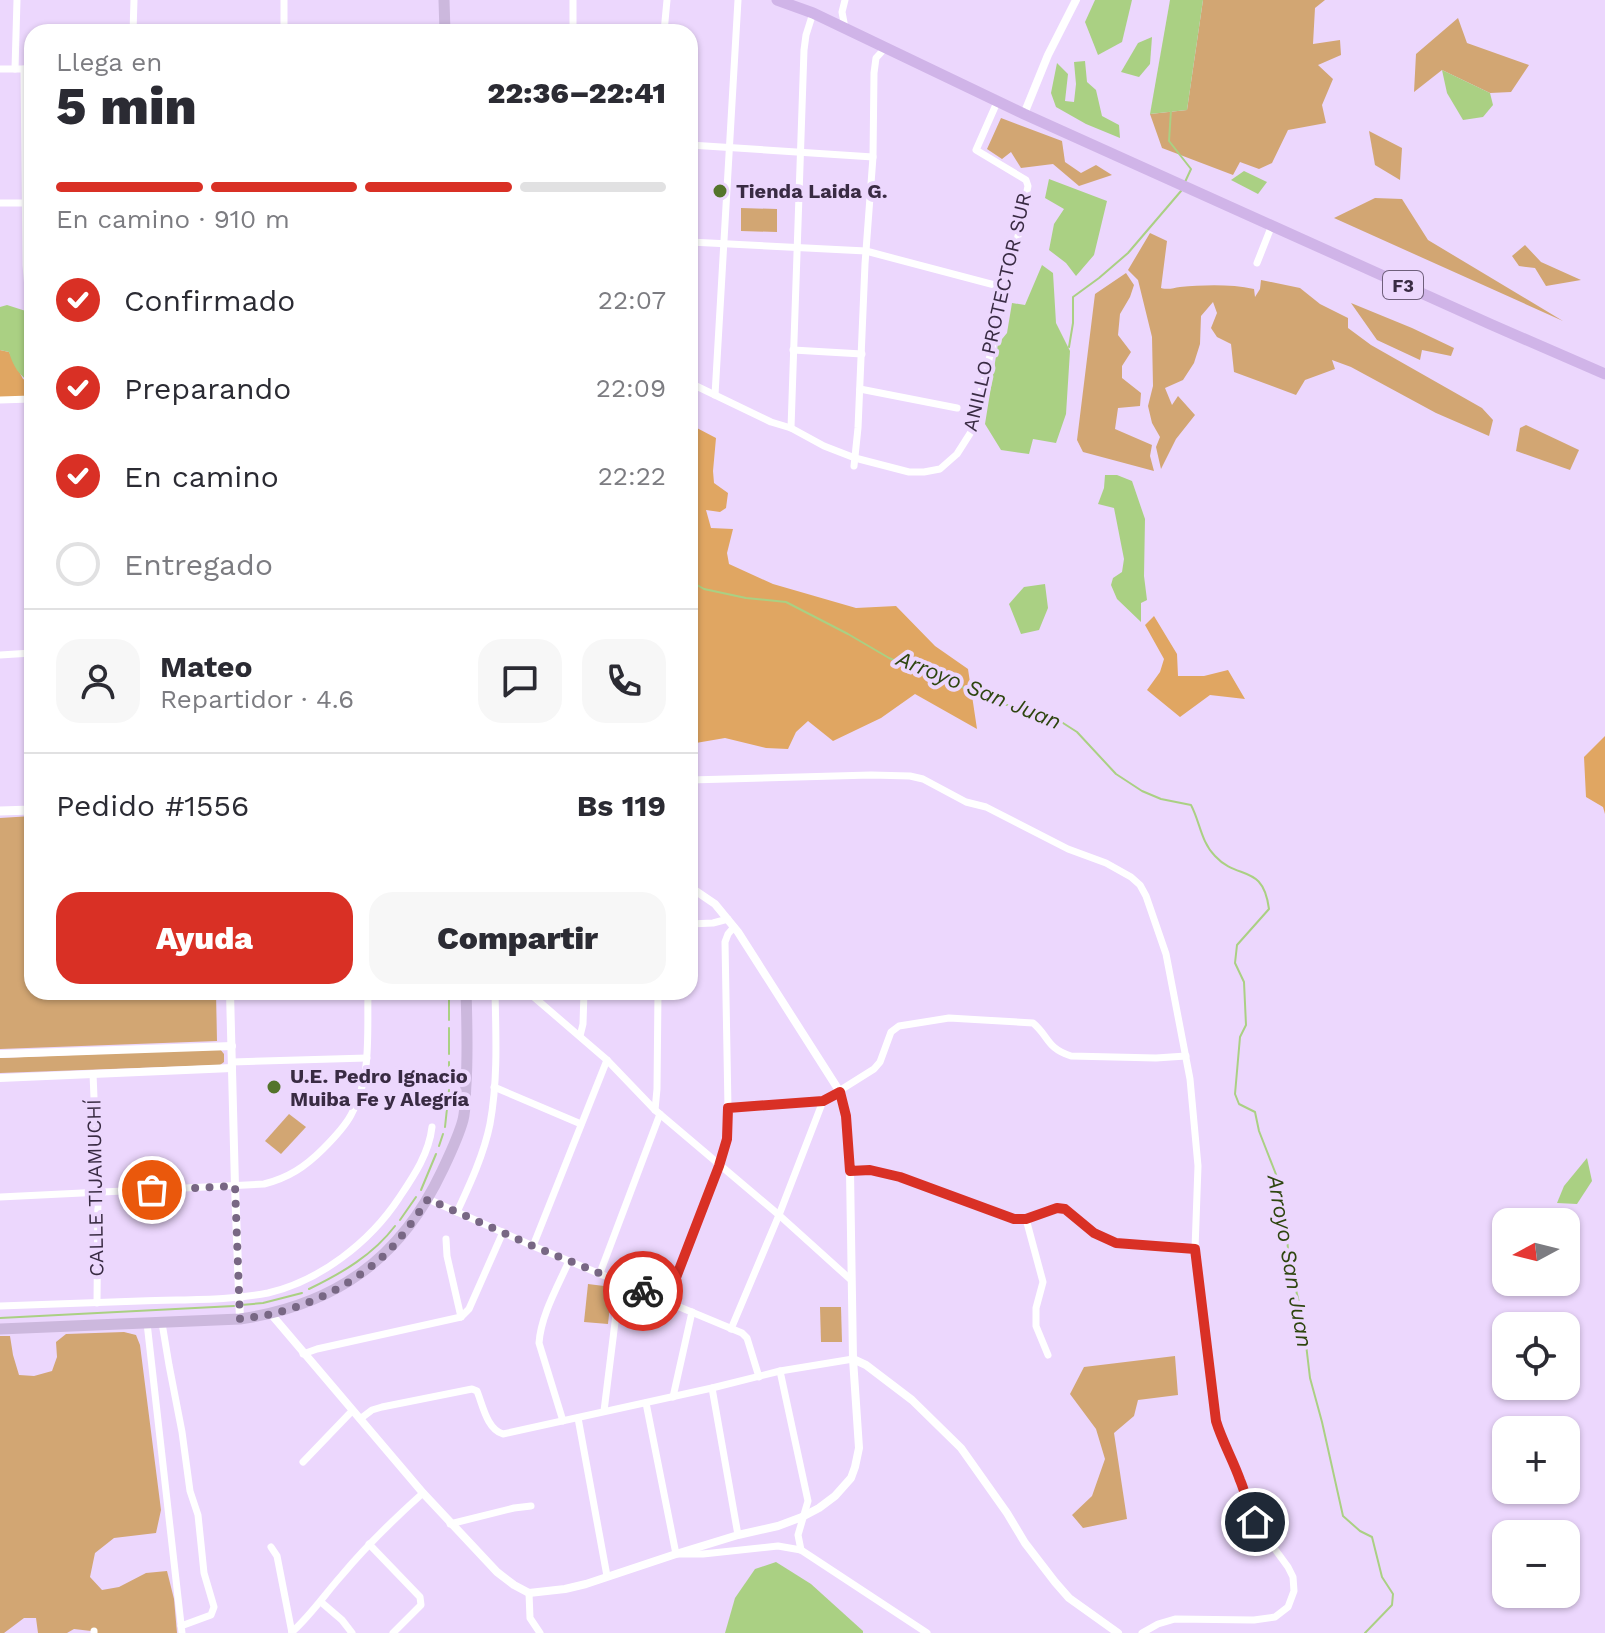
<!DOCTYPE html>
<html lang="es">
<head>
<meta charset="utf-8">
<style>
  body { margin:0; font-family:"Work Sans",sans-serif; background:#f7f7f7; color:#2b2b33; height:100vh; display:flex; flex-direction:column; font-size:30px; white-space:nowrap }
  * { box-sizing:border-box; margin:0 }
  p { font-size:26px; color:#7c7c81 }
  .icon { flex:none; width:44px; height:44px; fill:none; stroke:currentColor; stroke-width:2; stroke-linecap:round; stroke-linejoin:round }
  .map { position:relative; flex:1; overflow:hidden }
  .panel { position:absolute; left:24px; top:24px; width:674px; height:976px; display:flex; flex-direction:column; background:#fff; border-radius:24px; box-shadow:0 2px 6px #0004 }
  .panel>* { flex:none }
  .needle { width:52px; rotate:263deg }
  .fabs { position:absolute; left:1492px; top:1208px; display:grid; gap:16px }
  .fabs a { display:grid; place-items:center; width:88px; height:88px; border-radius:16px; background:#fff; box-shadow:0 2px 6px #0004; font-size:40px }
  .pin { position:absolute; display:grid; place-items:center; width:68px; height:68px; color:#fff; margin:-34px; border:4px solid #fff; border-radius:50%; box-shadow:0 2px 8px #0007 }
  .courier { position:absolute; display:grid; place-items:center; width:80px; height:80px; margin:-40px; border:6px solid #d93025; border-radius:50%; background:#fff; color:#222; box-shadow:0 2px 10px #0007 }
  .overview em { font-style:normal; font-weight:800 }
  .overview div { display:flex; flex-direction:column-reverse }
  .overview { display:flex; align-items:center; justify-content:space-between; height:136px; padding:0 32px }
  h1 { font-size:52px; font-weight:800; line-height:60px }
  .bar { display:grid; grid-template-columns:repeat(4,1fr); gap:12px 8px; align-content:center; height:96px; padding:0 32px }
  .bar i { height:10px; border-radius:6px; background:#e1e1e2 }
  .bar .active { background:#d93025 }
  .bar p { grid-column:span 4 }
  .line { display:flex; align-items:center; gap:20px; padding:0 32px; border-top:2px solid #e1e1e2 }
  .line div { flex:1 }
  .round { display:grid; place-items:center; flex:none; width:84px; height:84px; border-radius:24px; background:#f7f7f7 }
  ol { padding:0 32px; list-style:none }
  li { display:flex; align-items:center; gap:24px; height:88px }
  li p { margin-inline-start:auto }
  li .icon { padding:8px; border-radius:50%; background:#d93025; color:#fff; stroke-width:4 }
  li:last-child { color:#7c7c81 }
  li i { width:44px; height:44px; border:4px solid #e1e1e2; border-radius:50% }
  .button { display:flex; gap:16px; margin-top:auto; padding:16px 32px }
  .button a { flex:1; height:92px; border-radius:24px; background:#d93025; color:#fff; font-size:32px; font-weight:800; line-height:92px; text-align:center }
  .button a+a { background:#f7f7f7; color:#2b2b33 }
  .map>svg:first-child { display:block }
</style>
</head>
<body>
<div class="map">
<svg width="1605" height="1633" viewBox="0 0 1605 1633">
  <rect width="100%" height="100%" fill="#ecd7fd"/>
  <g fill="#d2a673">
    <path d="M1203,0h122l-10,8 -2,36 27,-4 1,15 -23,10 15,14 -11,26 4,18 -38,7 -16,33 -13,6 -19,-7 -7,13 -71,-27 -12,-34 37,-4z"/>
    <path d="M1458,18l9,25 62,22 -18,27 -21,1 -48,-23 -28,22 2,-38z"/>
    <path d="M1001,118l61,23 3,21 16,11 15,-8 16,10 -33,11 -26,-22 -32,4 -10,-16 -9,7 -15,-10z"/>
    <path d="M1369,131l33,17 -2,32 -25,-15z"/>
    <path d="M1375,198l27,1 26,41 135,81 -229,-103z"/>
    <path d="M741,208l36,1v23l-36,-1z"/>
    <path d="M1150,233l17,8 -6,47c8,2 12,0 19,-1 23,-2 51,-3 74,2l1,8 5,-8 1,-9 39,8 20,16 28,14v10l23,17 111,63 11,12 -4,16 -53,-23 -85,-46 -19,-7 3,9 -30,11 -9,15 -62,-23 -3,-28 -14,-7 -6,-9 6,-15 -4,-11 -12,14 -1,28 -6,19 -11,17 -18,8 7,17 6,-9 17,19 -19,24 -15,30 -5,-22 4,-10 -8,-14 -4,-17 5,-20 -1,-49 -14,-57 -10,-10z"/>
    <path d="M1525,245l16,17 40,18 -35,6 -11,-18 -16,-2 -7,-10z"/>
    <path d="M1126,273l8,12 -4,12 -10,17 -2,21 13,17 -9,14v12l19,15 -1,13 -22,2 -3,21 37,16 -2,11 4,15 -71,-19 -6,-12 18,-146z"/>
    <path d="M1351,303l61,25 42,20 -3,8 -29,-6 -2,10 -43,-20z"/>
    <path d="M1526,425l53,25 -9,20 -54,-19 4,-23z"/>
    <path d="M32,816v176h184l1,49 -217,8v-231z"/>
    <path d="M220,1049l4,5v8l-4,3 -220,8v-15z"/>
    <path d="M289,1114l17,13 -25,27 -16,-13z"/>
    <path d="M588,1284l24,3 -4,37 -24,-2z"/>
    <path d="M820,1307h21l1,35h-21z"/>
    <path d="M124,1332l12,3 4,10 21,165 -5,23 -42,5 -19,15 -5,24 12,13 17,-3 27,-14 21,-2 7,28 3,34h-85l-1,-2 -17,-2 -7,4h-29l-2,-15h-12l-20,15h-4v-297h10l3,19 6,20 15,1 18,-5 5,-14 -1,-15 10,-8z"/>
    <path d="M1175,1356l3,39 -40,5 -4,16 -20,17 13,86 -44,9 -11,-13 20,-19 13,-37 -9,-30 -26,-35 14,-27z"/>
  </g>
  <g fill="#e0a662">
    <path d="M0,350l9,2 14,27 8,4 1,14 -32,3z"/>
    <path d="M695,427l21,11 -3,33 1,12 14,10 -2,15 -6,4 -14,-2 5,18 22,1 -6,24 2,11 44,20 83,24 40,-2 39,40 33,23 9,60 -62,-35 -34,24 -48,23 -25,-20 -12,11 -8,17 -22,-1 -41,-10 -35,6v-310z"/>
    <path d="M1154,616l23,38 1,22h26l24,-6 17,29 -35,-4 -30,22 -33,-27 13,-18 4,-13 -19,-34z"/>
    <path d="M1605,736v78l-2,-7 -17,-10 -2,-40z"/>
  </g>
  <g fill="#aad083">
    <path d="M1095,0h37l-10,42 -24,13 -13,-33z"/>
    <path d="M1170,0h33l-16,110 -37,4z"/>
    <path d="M1152,37l-2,27 -11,13 -18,-5 17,-29z"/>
    <path d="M1085,61l2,21 9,8 6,26 17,9 1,13 -34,-14 -30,-17 -5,-14 6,-30 11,11 -3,27 9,1 2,-18 -2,-22z"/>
    <path d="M1442,70l48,23 3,12 -10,12 -20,3 -16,-27z"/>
    <path d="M1244,171l23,11 -9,12 -27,-14z"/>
    <path d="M1049,179l58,22 -13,54 -18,21 -10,-13 -17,-13 5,-26 10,-15 -19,-11z"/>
    <path d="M1042,265l11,8 3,50 14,28 -4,63 -10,29 -23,-4 -4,15 -28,-4 -16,-26 13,-80 9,-11 5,-30 13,2z"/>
    <path d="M7,305l25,8v70c-13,-7 -19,-17 -23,-31l-9,-2v-43z"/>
    <path d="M1105,475h12l15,6 13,38 -1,57 3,24 -6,3v19l-24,-23 -6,-14 2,-7 9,-6 2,-13 -10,-51 -16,-4 6,-16z"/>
    <path d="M1045,584l3,24 -9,22 -18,4 -12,-30 15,-17z"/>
    <path d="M1587,1158l5,23 -15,23 -20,-1 7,-17z"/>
    <path d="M776,1562l35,22 52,47v2h-138l10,-35 20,-29z"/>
  </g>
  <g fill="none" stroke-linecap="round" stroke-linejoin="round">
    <g stroke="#aad083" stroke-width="2">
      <path d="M1171,110l-2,31 22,28 -6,13"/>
      <path d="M1069,347l4,-24v-26l26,-19 29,-25 53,-62"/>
      <path d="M690,581l14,8 42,9 40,4 62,32 41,24 51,22 34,11 30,14h24l21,9 28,18 39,42 26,17 19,8 30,6c9,17 10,37 24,51 23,25 48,7 54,53l-32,36 -2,18 9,19 2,43 -6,12 -5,57 4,10 16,8 4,19 18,46 7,26 5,58 14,58 7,59 12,44 21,94 17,15 12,6 10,40 11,17 -1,11 -27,28"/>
      <path d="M449,992v28"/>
      <path d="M449,1028v26"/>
      <path d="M449,1082v-20"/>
      <path d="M445,1127l4,-37"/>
      <path d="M439,1146l4,-12"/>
      <path d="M421,1190l15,-36"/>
      <path d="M400,1220l16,-23"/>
      <path d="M309,1289c33,-16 64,-34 86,-63"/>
      <path d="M241,1305l22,-2 39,-10"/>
      <path d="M0,1318l234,-12"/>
    </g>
    <g stroke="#fff" stroke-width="7">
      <path d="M573,0v32"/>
      <path d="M845,28l-3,-16 3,-12"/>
      <path d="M133,32l1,-32"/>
      <path d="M284,32v-32"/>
      <path d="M664,32l3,-32"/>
      <path d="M0,69h32"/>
      <path d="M15,69l2,-69"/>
      <path d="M24,69l2,196 3,35"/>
      <path d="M690,145l183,12"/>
      <path d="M0,203h32"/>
      <path d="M690,242l176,9 140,37"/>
      <path d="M1257,263l15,-38"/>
      <path d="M793,350l69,4"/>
      <path d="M690,383l81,39 20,6 33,18 31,12 54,14h15l16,-3 17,-15 14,-22 40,-161 17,-85 -2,-6 -50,-30 22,-50"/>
      <path d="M860,389l97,19"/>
      <path d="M715,395l23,-395"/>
      <path d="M0,400l31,-1"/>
      <path d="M791,428l13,-378 2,-15 7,-22"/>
      <path d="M854,466l4,-38 7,-164 8,-107 1,-84 2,-15 10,-11"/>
      <path d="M0,655l32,-2"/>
      <path d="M690,780l181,-5 39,1 13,3 43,23 20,5 82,42 38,14 25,14 9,8 6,11 20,58 24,125 8,87 -3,83 21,172 29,69 3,18 7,14 33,45 5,10 1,14 -6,16 -13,10 -21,3 -79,-1 -17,5 -16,9"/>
      <path d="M690,924l23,-1 15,-4"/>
      <path d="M528,992l79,68 48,50 124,105 72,65"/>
      <path d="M580,1036l3,-12 1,-32"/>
      <path d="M232,1062l135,-4"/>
      <path d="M93,1074l5,118 -1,111"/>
      <path d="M494,1087l87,37"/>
      <path d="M823,1101l51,-32 6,-7 11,-30 8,-6 50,-8 84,5c16,13 13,25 38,33l85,2 30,-2"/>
      <path d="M728,1108l95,-7 -44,114 -48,114"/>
      <path d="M655,1110l2,-21 1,-97"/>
      <path d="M850,1171l20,-1 30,7 114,42h12l31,-11 8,1 29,24 22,10 79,6"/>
      <path d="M0,1197l264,-13c24,-6 41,-17 59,-35 10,-10 21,-21 28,-34 21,-37 16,-82 17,-123"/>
      <path d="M428,1199l105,47 209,87 5,5 12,39"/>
      <path d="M457,1212c13,-28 27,-58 33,-88 8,-44 6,-88 5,-132"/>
      <path d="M1026,1219l17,63 -7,26v18l12,29"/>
      <path d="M446,1239l1,17 14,61"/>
      <path d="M533,1246l74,-186"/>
      <path d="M600,1273l60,-159"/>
      <path d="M667,1301l52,-135 8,-27 1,-31 -3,-166 3,-8 6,-7"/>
      <path d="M0,1306c47,-2 94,-3 140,-5 43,-2 87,0 128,-8 52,-12 102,-51 131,-95 14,-21 30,-44 33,-71"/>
      <path d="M147,1323l35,310"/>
      <path d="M162,1323l7,42 13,67 8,59 8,24 6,58 10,34 -3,8 -30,11"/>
      <path d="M303,1354l14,-5 144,-32 8,-8 34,-77"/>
      <path d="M780,1371l28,130 -10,34 3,15"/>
      <path d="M712,1388l26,147"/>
      <path d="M673,1397l19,-85"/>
      <path d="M646,1403l30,151h27l75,-8 23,4 126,83"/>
      <path d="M604,1411l16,-129"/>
      <path d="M578,1418l29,158"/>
      <path d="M360,1419l12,-9 10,-3 90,-18 5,2c6,15 10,38 26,43l209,-46 68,-17 73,-12"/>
      <path d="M563,1421l-24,-78c2,-28 19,-57 30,-82"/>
      <path d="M303,1462l49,-51"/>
      <path d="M450,1524l64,-16 17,-2"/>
      <path d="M369,1544l51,53 1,8 -28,28"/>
      <path d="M271,1547l6,9 15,77"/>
      <path d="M529,1593l1,25 10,15"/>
      <path d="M321,1602l21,18 10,13"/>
      <path d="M94,1631v2"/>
      <path d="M292,1632c19,-17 33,-38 50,-57 25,-30 52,-56 81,-82"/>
    </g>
    <g stroke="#fff" stroke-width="8">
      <path d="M1024,114l24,-59 28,-55"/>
      <path d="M230,992l5,194 5,133"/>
      <path d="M0,1054l232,-8"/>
      <path d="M0,1078l232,-10"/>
      <path d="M271,1314l152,179 74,79 17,13 15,8 36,-4 21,-5 90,-30 62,-19 40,-9 24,-9 17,-9 16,-12 16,-18 4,-11 4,-19 -6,-89 -3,-188 -4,-55 -6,-24 -102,-160 -23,-28 -25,-17"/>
      <path d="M853,1359l13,6 46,35 49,48 46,65 18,30 30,39 14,16 49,35"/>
    </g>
    <path stroke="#fff" stroke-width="9" d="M0,811l32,-1"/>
    <g stroke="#ccb8dd" stroke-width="11">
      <path d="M444,0l1,32"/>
      <path d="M0,1329l240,-10c96,-14 161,-61 202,-148 8,-17 16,-33 21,-51 3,-12 2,-24 3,-36 2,-31 1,-62 0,-92"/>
    </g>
    <path stroke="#d0b4e8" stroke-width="11" d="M777,0l36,13 211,101 466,210 115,50"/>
  </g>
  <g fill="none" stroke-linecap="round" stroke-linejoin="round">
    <path stroke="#786784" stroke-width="8" stroke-dasharray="0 14.4" d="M152,1190l83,-4 5,133c11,-2 21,-2 31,-5 45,-10 94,-36 124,-70 12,-14 23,-30 33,-45l105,47 110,45"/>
    <path stroke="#d93025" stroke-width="10" d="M643,1291l24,10 52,-135 8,-27 1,-31 95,-7 17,-9 6,24 4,55 20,-1 30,7 114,42h12l31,-11 8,1 29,24 22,10 79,6 21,172c6,20 17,39 24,59 6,14 8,28 15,42"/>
  </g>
  <g fill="#54742b" stroke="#ecd7fd" stroke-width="3">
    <circle cx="720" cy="191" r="8"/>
    <circle cx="274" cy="1087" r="8"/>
  </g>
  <g text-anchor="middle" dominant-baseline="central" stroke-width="8" stroke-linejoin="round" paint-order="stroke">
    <rect fill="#ecd7fd" stroke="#6f5f7b" stroke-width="2" x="1383" y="271" width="40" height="28" rx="6"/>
    <g font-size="18" font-weight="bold" fill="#392b43">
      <text x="1403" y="285">F3</text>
    </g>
    <g font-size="20" font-weight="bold" fill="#392b43" stroke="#ecd7fd" text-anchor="start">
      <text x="736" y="191">Tienda Laida G.</text>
      <text x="290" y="1076">U.E. Pedro Ignacio<tspan x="290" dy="23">Muiba Fe y Alegría</tspan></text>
    </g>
    <g font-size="20" fill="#392b43" stroke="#ecd7fd">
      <text transform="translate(997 312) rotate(-77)">ANILLO PROTECTOR SUR</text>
      <text transform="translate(95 1188) rotate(-91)">CALLE TIJAMUCHÍ</text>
    </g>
    <g font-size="22" font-style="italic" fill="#2e450f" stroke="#ecd7fd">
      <text transform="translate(979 690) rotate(22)">Arroyo San Juan</text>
      <text transform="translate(1290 1261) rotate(80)">Arroyo San Juan</text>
    </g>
  </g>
</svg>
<div class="fabs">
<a><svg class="needle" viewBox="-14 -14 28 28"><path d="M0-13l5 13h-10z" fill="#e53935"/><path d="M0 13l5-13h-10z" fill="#7c7c81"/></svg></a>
<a><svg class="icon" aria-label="locate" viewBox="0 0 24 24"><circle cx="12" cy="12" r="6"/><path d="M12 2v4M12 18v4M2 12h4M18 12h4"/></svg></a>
<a>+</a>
<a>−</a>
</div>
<div class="pin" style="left:152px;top:1190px;background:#ea580c"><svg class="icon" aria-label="bag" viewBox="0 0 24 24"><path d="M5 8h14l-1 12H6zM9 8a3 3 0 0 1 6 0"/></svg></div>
<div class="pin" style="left:1255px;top:1522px;background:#1f2937"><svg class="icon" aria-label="home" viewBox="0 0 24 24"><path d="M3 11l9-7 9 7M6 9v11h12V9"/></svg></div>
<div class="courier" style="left:643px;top:1291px"><svg class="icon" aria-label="bike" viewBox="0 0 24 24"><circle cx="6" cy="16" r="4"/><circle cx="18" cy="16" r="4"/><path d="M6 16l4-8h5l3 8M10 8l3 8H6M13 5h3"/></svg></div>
<section class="panel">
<div class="overview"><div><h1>5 min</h1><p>Llega en</p></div><em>22:36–22:41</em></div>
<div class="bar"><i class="active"></i><i class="active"></i><i class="active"></i><i></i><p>En camino · 910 m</p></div>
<ol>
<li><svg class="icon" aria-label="check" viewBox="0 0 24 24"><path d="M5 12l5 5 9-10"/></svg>Confirmado<p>22:07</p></li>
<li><svg class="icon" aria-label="check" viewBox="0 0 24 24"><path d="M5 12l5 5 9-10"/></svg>Preparando<p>22:09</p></li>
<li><svg class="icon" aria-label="check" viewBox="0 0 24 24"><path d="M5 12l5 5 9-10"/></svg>En camino<p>22:22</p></li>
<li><i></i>Entregado</li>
</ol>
<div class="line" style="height:144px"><a class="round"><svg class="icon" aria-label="person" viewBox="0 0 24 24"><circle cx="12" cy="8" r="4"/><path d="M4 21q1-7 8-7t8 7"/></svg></a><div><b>Mateo</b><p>Repartidor · 4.6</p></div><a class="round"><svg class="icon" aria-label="chat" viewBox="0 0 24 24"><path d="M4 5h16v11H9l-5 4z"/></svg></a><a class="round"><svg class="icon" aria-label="phone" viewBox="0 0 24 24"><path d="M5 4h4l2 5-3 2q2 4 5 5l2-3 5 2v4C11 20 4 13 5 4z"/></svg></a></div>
<div class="line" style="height:104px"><div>Pedido #1556</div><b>Bs 119</b></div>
<div class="button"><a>Ayuda</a><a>Compartir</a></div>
</section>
</div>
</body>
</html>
